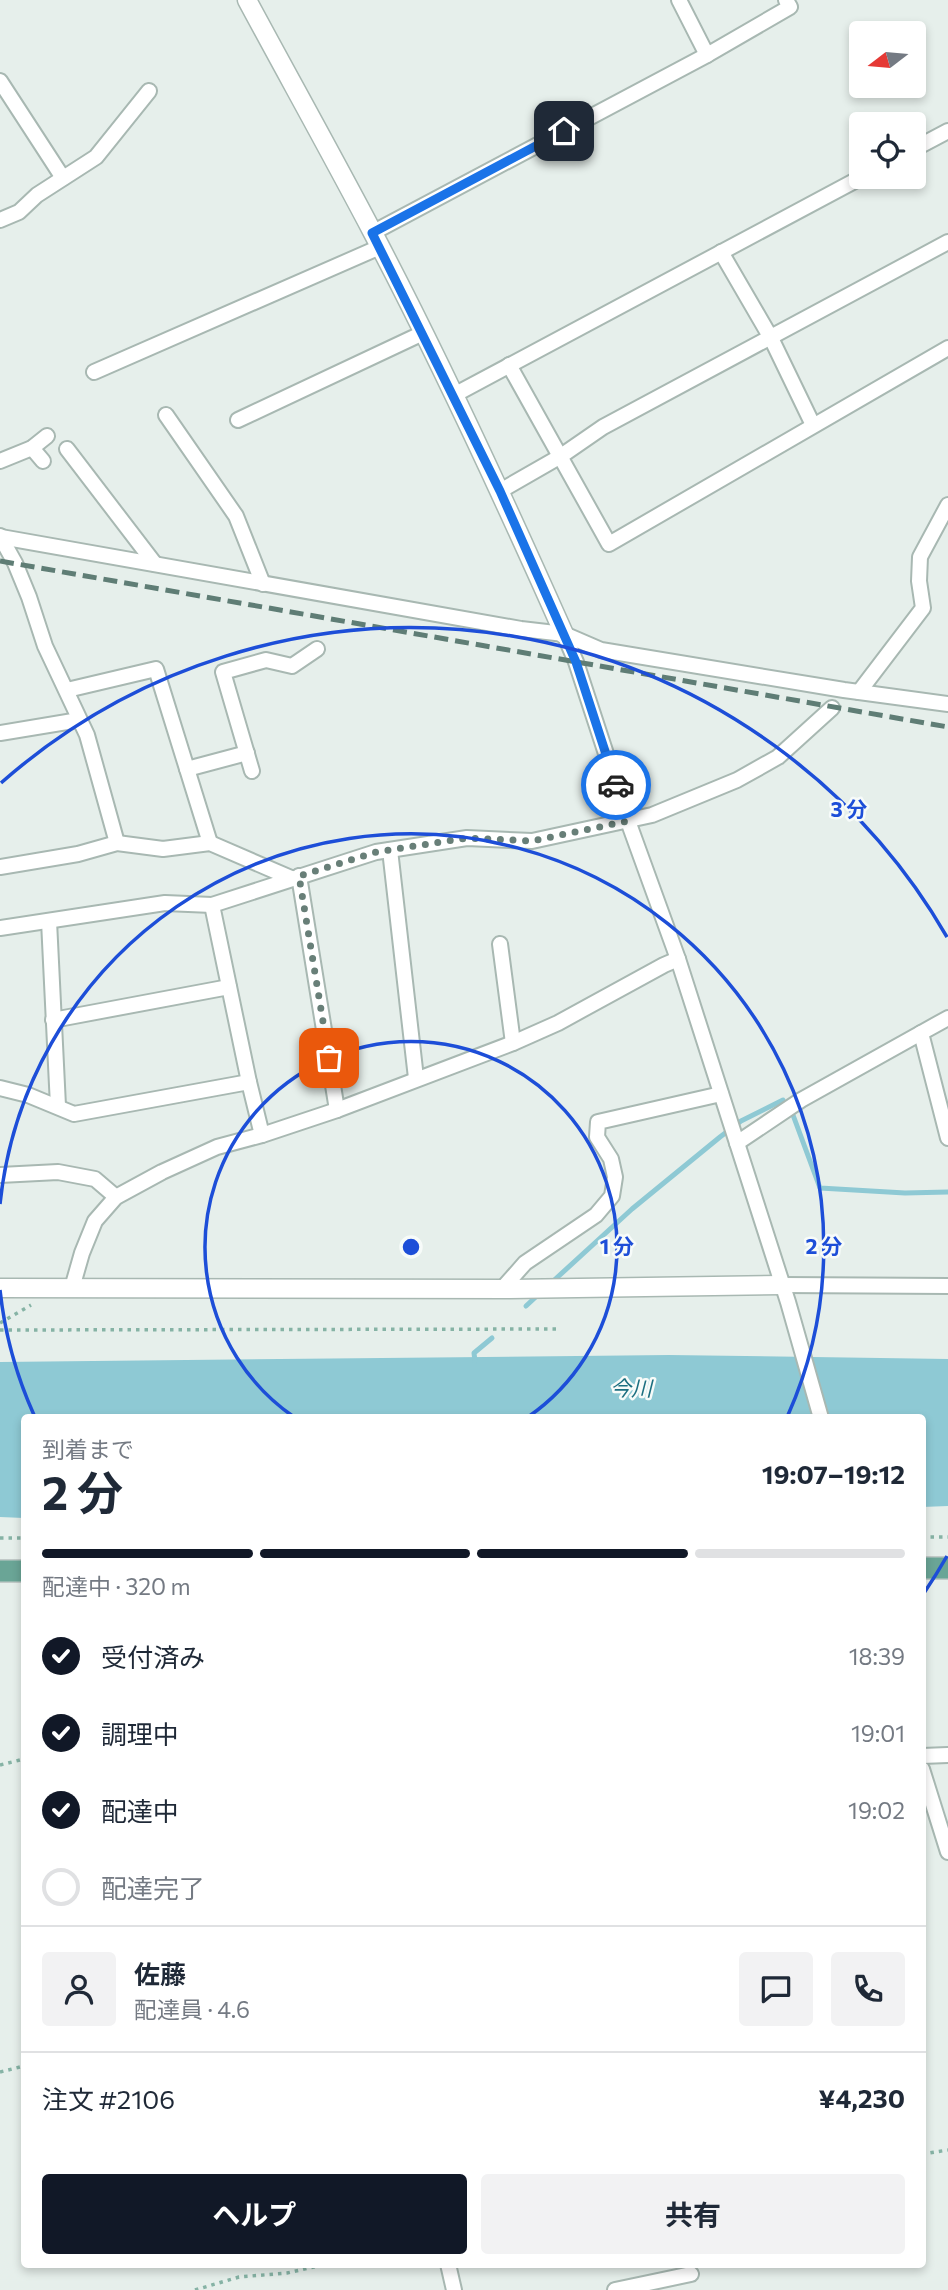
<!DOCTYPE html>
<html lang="ja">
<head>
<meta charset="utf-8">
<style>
  body { margin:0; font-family:Commissioner,"Noto Sans JP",sans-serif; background:#f2f2f3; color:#1f2937; height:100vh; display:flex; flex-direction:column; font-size:26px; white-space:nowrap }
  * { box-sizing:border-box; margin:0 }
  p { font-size:23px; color:#747a83 }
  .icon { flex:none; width:38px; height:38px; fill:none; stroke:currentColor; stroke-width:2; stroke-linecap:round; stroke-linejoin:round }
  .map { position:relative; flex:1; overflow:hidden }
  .details { position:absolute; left:21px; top:1414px; width:905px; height:854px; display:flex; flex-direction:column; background:#fff; border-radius:7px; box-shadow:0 4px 10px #0003 }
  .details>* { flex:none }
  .needle { width:46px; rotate:254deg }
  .controls { position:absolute; left:849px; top:21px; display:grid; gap:14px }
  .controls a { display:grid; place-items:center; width:77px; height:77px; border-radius:7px; background:#fff; box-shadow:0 4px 10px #0003; font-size:35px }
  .pin { position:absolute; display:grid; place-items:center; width:60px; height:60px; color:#fff; margin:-30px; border-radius:14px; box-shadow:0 4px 10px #0006 }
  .courier { position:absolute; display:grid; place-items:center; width:70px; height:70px; margin:-35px; border:5px solid #1a73e8; border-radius:50%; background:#fff; color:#222; box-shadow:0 2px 9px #0007 }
  .head em { font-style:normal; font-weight:700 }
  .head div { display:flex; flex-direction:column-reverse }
  .head { display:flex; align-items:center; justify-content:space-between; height:119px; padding:0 21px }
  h1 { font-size:46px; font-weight:700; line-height:52px }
  .bar { display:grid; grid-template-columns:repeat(4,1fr); gap:10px 7px; align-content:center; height:84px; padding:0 21px }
  .bar i { height:9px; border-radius:5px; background:#e0e1e3 }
  .bar .active { background:#111827 }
  .bar p { grid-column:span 4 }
  .line { display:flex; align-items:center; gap:18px; padding:0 21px; border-top:2px solid #e0e1e3 }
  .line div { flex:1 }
  .round { display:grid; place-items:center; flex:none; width:74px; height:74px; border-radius:7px; background:#f2f2f3 }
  ol { padding:0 21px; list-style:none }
  li { display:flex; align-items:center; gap:21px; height:77px }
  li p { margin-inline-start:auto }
  li .icon { padding:7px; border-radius:50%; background:#111827; color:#fff; stroke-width:4 }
  li:last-child { color:#747a83 }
  li i { width:38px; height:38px; border:4px solid #e0e1e3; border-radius:50% }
  .cta { display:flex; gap:14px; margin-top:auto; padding:14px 21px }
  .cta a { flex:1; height:80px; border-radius:7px; background:#111827; color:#fff; font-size:28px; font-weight:700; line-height:80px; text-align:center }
  .cta a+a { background:#f2f2f3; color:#1f2937 }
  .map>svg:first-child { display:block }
</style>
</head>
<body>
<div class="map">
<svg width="948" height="2290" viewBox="0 0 948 2290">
  <rect width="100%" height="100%" fill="#e6efeb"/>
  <path fill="#8ec9d4" d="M669,1355l279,4v147l-26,1v-89h-898v100l-24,-1v-155z"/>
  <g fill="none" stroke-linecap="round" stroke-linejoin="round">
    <g stroke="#8ec9d4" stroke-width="5">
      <path d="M793,1115l27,73 85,5 43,-1"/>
      <path d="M550,1284l82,-75 88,-72 21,-16 42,-21"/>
      <path d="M526,1306l14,-13"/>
      <path d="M475,1361l-1,-8 18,-15"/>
    </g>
    <defs>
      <g id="minor">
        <path d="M679,0l28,55"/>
        <path d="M0,81l63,97"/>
        <path d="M914,149l34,-18"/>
        <path d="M0,220l19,-8 18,-17 59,-38 53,-66"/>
        <path d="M372,233l335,-178 83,-48 -4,-7"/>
        <path d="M721,252l50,86 42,87"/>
        <path d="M509,365l100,179 339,-196"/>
        <path d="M94,372l286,-125"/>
        <path d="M454,395l408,-218"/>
        <path d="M166,415l70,101 27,68"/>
        <path d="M238,420l185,-87"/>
        <path d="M32,448l11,13"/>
        <path d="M67,449l88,115"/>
        <path d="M0,461l32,-13 15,-12"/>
        <path d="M500,491l61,-35 42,-29 345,-185"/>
        <path d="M0,536l15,27 14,34 16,49 42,89 30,108"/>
        <path d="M1,537l520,92 43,5 37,16 243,40 104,14"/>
        <path d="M564,634l12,28 52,159 50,138 110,343 33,116"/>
        <path d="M67,690l89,-21 54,174"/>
        <path d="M859,692l64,-84 -4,-27 1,-24 28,-52"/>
        <path d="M0,733l79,-13"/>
        <path d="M187,769l60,-16"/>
        <path d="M252,771l-29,-99 43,-12 26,6 25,-17"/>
        <path d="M390,850l26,228"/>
        <path d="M0,867l78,-13 39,-11 46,6 47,-6 81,35"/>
        <path d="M299,876l38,234"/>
        <path d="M49,921l9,185"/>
        <path d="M0,928l165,-25 47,2"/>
        <path d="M500,944l13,99"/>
        <path d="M948,1018l-27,15 27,105"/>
        <path d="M53,1020l176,-33"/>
        <path d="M0,1088l28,7 46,19 175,-32"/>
        <path d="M262,1135l-13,-53 -37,-177 164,-53 91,-14 65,3 120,-26 85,-35 41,-23 54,-49"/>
        <path d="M737,1143l64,-43 120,-67"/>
        <path d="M0,1175l58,-3 37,7 21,18"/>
        <path d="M782,1285l166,1"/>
        <path d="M72,1288l10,-35 13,-32 21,-24 46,-25 55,-25 45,-12 75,-25 176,-67 45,-20 106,-58 14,-6"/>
        <path d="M502,1289l23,-26 71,-48 16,-19 3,-19 -4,-18 -14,-22 1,-15 123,-28"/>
        <path d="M922,1756l26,-1"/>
        <path d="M922,1769l26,83"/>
        <path d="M448,2264l6,26"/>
        <path d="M615,2290l76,-16"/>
      </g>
      <g id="tertiary">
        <path d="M247,0c42,78 85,155 126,233 69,131 131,266 191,401"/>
        <path d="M0,1288l510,1 272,-4"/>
      </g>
      <g id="primary">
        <path d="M922,1568h26"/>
        <path d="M0,1571h24"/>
      </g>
    </defs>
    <use href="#minor" stroke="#a8b8b2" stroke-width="18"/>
    <use href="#tertiary" stroke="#a8b8b2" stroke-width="21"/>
    <use href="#primary" stroke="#c2cac8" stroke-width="24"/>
    <g stroke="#86b3a5" stroke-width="3.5" stroke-dasharray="3.5 5" stroke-linecap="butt">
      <path d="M0,1323l31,-18"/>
      <path d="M0,1330l558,-1"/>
      <path d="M922,1537h26"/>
      <path d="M0,1538h24"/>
      <path d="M0,1765l24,-6"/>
      <path d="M0,2072l24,-6"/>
      <path d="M922,2154l26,-4"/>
      <path d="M195,2290l44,-13 48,-4 40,-9"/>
    </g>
    <use href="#minor" stroke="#fff" stroke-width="14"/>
    <use href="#tertiary" stroke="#fff" stroke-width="18"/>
    <use href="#primary" stroke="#6aa596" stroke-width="21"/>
    <path stroke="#5f7d75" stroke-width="5" stroke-dasharray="14 7" stroke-linecap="butt" d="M0,561l948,166"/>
  </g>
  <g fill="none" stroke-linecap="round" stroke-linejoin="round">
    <path stroke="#687f78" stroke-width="7" stroke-dasharray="0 12.6" d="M329,1058l-30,-182 77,-24 91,-14 65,3 96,-20 -12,-36"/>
    <path stroke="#1a73e8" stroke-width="9" d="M564,131l-192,102 128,258 76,171 40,123"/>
  </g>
  <g fill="none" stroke="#1d4ed8" stroke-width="3.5">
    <path d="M294 1417A206 206 0 1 1 528 1417"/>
    <path d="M34 1415A413 413 0 0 1 0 1290M0 1204A413 413 0 1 1 788 1415"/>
    <path d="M947 1556A619 619 0 0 1 924 1593M1 783A619 619 0 0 1 947 937"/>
  </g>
  <g text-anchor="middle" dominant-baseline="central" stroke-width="5" stroke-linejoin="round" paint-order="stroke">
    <g font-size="21" font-style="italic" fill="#1c6f80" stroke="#f7fbf9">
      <text x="631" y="1387">今川</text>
    </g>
  </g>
  <circle cx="411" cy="1247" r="10" fill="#1d4ed8" stroke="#f7fbf9" stroke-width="3.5"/>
  <g font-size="21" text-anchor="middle" font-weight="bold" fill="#1d4ed8" stroke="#f7fbf9" stroke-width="5" stroke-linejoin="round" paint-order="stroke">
    <text x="849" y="817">3 分</text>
    <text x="617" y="1254">1 分</text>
    <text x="824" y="1254">2 分</text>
  </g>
</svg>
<div class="controls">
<a><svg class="needle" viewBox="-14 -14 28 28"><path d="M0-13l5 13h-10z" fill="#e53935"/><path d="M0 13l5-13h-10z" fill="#747a83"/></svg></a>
<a><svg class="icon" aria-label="locate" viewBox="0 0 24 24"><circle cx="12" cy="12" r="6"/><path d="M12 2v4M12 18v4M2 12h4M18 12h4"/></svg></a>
</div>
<div class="pin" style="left:329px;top:1058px;background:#ea580c"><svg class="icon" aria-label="bag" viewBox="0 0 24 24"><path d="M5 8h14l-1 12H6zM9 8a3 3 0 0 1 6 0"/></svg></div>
<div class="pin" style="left:564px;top:131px;background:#1f2937"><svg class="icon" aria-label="home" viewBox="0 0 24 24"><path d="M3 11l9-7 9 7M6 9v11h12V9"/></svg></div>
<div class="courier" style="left:616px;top:785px"><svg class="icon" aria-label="car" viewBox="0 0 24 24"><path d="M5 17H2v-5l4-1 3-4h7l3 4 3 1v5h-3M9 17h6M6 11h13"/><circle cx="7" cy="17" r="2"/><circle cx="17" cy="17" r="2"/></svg></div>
<section class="details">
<div class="head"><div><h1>2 分</h1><p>到着まで</p></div><em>19:07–19:12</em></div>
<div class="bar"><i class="active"></i><i class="active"></i><i class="active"></i><i></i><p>配達中 · 320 m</p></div>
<ol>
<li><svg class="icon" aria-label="check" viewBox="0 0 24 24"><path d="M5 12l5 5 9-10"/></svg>受付済み<p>18:39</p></li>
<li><svg class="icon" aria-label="check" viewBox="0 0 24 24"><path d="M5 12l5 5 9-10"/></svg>調理中<p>19:01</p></li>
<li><svg class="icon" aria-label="check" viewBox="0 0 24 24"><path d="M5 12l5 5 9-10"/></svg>配達中<p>19:02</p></li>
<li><i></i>配達完了</li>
</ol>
<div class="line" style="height:126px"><a class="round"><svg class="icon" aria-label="person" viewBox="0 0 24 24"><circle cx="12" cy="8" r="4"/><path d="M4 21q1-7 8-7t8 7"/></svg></a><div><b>佐藤</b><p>配達員 · 4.6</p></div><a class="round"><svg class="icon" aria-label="chat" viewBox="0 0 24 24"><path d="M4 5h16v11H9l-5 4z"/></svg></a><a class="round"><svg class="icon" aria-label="phone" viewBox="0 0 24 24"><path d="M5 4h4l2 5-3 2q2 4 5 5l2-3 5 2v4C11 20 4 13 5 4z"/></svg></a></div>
<div class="line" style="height:91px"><div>注文 #2106</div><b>¥4,230</b></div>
<div class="cta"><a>ヘルプ</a><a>共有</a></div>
</section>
</div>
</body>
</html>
